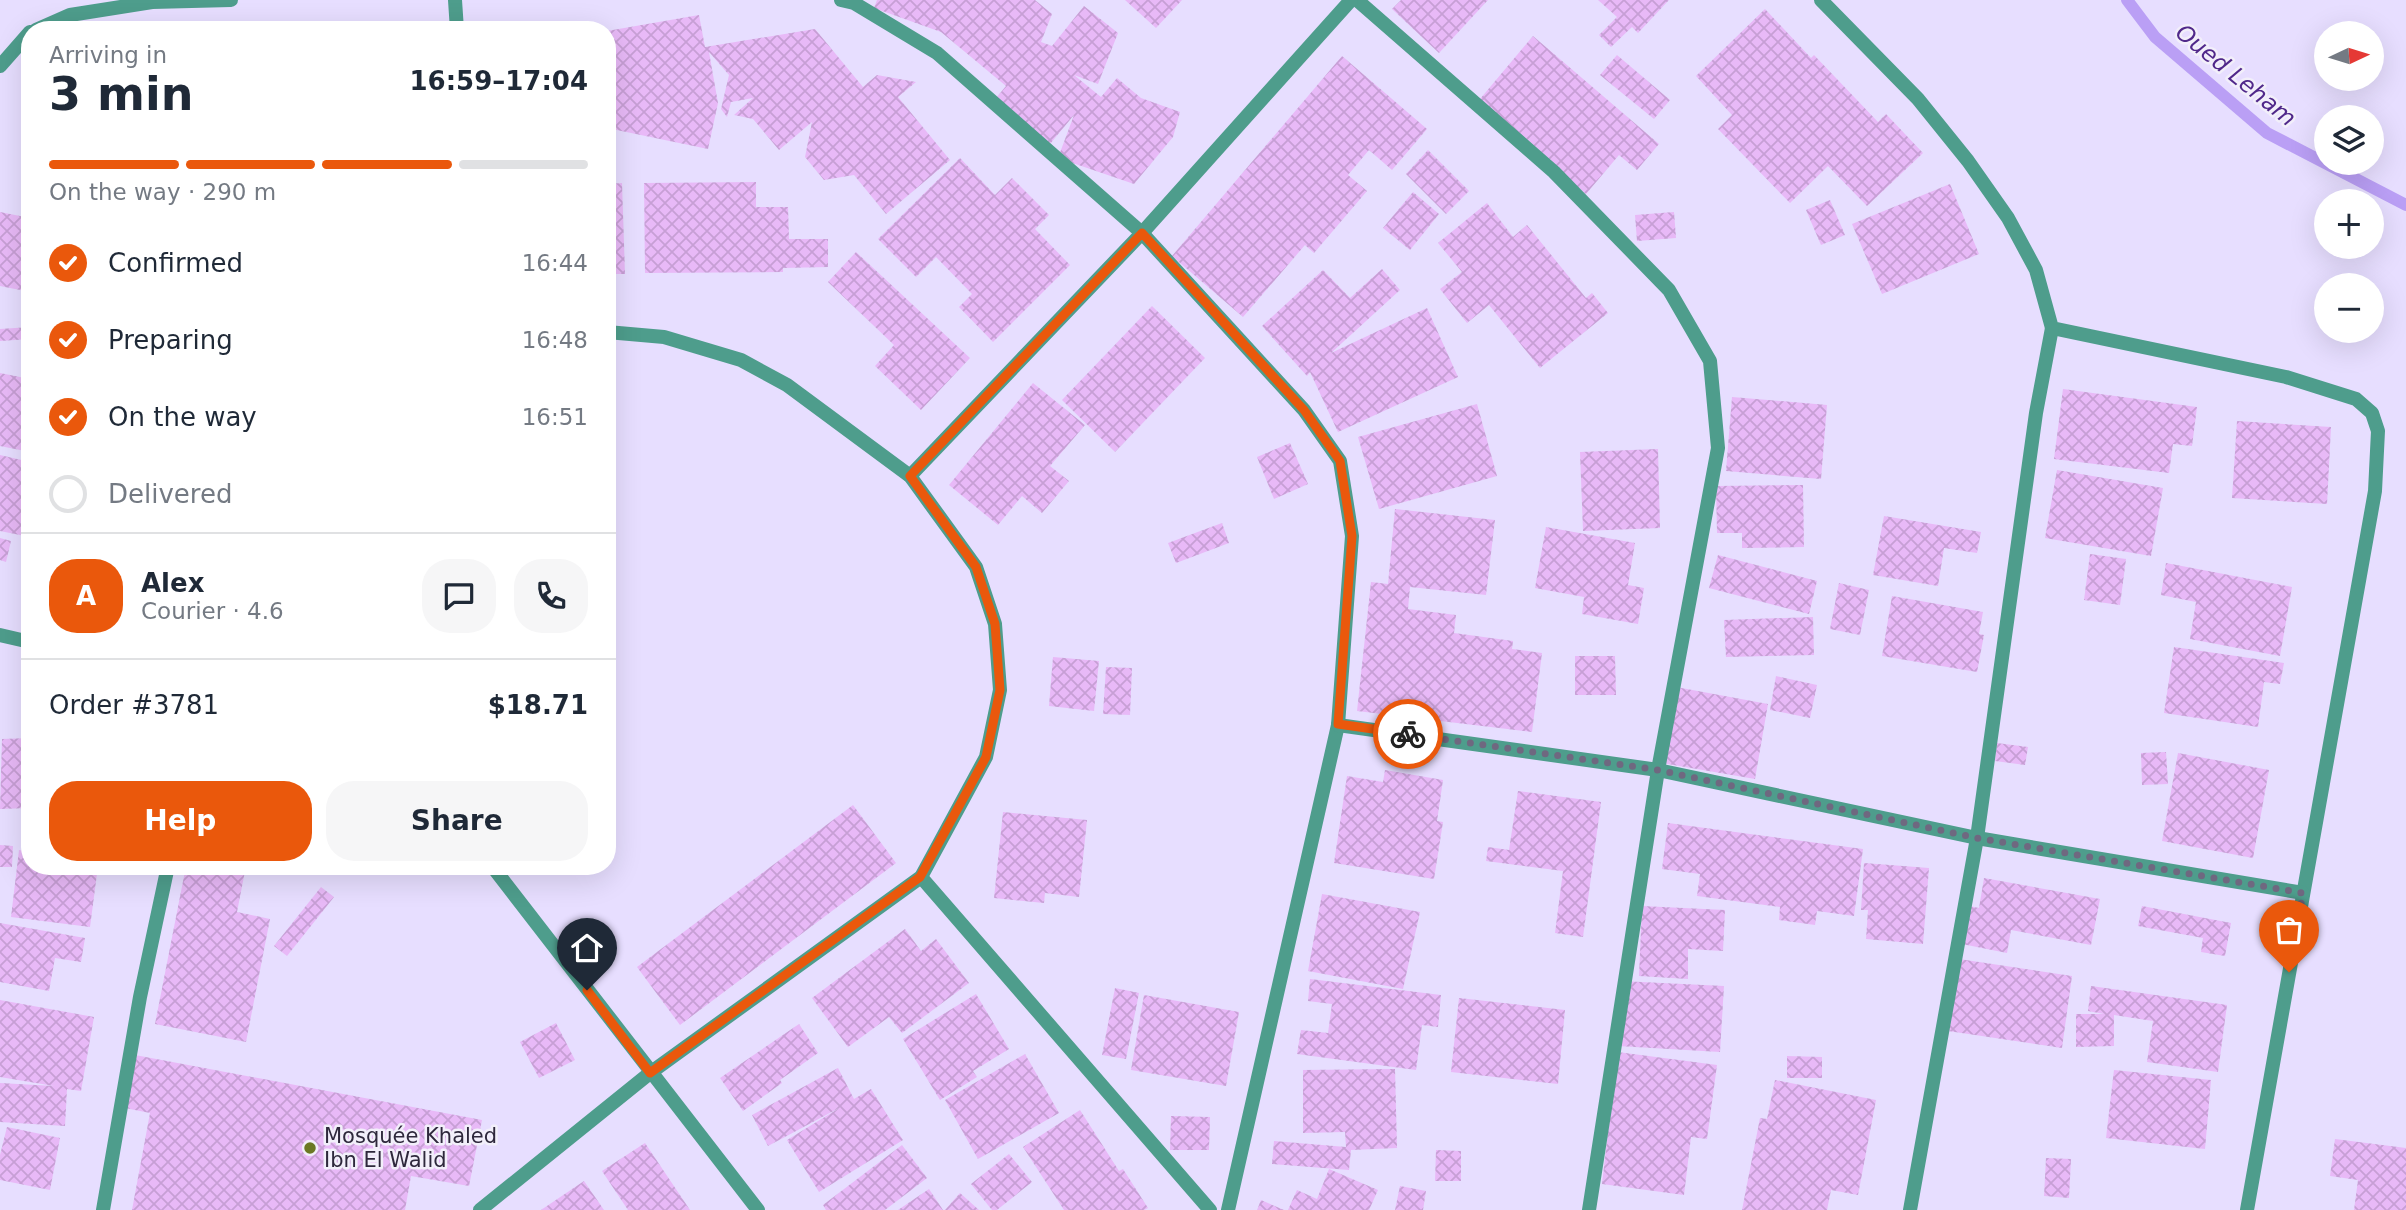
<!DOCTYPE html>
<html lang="en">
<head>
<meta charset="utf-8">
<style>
  body { margin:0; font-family:"DejaVu Sans",sans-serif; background:#f6f6f7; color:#1f2937; height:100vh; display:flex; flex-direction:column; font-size:26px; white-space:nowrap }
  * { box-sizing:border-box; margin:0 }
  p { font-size:23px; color:#747a83 }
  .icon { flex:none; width:38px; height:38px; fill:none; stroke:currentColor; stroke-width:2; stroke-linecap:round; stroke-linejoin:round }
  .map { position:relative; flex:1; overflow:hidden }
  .side { position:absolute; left:21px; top:21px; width:595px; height:854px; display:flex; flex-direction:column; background:#fff; border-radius:28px; box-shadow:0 7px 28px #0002 }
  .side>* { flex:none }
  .needle { width:46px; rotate:86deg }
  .fabs { position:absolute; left:2314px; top:21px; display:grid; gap:14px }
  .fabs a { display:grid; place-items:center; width:70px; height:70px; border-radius:50%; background:#fff; box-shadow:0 7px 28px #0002; font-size:35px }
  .pin { position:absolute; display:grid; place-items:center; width:60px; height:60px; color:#fff; margin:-72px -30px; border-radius:50% 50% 50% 0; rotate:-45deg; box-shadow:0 0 7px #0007 }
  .pin .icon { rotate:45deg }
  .courier { position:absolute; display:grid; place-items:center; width:70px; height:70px; margin:-35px; border:5px solid #ea580c; border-radius:50%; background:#fff; color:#222; box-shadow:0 2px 9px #0007 }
  .summary em { font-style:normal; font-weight:600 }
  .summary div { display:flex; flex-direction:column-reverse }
  .summary { display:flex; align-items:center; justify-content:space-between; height:119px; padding:0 28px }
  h1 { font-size:46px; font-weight:600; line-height:52px }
  .bar { display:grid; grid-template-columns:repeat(4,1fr); gap:10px 7px; align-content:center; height:84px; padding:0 28px }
  .bar i { height:9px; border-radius:5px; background:#e0e1e3 }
  .bar .on { background:#ea580c }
  .bar p { grid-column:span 4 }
  .line { display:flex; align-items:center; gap:18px; padding:0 28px; border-top:2px solid #e0e1e3 }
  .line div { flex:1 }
  .round { display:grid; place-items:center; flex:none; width:74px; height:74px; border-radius:28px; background:#f6f6f7 }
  ol { padding:0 28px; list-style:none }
  li { display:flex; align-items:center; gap:21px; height:77px }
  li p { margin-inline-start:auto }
  li .icon { padding:7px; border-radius:50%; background:#ea580c; color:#fff; stroke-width:4 }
  li:last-child { color:#747a83 }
  li i { width:38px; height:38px; border:4px solid #e0e1e3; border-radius:50% }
  .cta { display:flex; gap:14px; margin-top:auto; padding:14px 28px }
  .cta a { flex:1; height:80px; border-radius:28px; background:#ea580c; color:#fff; font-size:28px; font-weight:600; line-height:80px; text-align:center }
  .cta a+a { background:#f6f6f7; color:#1f2937 }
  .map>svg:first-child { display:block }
</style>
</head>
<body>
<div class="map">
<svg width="2406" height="1210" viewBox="0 0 2406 1210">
  <defs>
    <pattern id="building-cross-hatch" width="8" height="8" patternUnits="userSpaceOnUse" patternTransform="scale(1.75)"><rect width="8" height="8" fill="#e8b9f7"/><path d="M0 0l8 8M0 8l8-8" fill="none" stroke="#c79fd5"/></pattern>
  </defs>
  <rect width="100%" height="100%" fill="#e7deff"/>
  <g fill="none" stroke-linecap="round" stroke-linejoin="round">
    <path stroke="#ba9ff5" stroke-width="12" d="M2127,0l28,37 112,96 139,72"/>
  </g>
  <g fill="url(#building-cross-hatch)">
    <path d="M877,0h158l17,14 -11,28 11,4 32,-40 34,27 -20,51 -24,-9 27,22 16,-19 24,20 39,14 -7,25 -39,47 -76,-26 16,-43 -24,29 -54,-46 10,-12 -65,-54 -67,-24z"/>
    <path d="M1125,0h57l-26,28z"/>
    <path d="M1401,0h87l-49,53 -47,-44z"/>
    <path d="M1598,0h71l-31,33 -6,-6 -21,20 -12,-12 18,-18z"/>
    <path d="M1765,9l46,49 3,-3 64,67 8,-8 37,39 -56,53 -39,-40 -38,37 -72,-74 14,-14 -36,-39z"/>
    <path d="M699,15l6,32 110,-18 48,58 14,-12 39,7 -18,15 52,63 -64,54 -32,-39 -30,5 -19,-23 7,-35 -33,28 -26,-31 -19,-4 19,-17 -22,4 -4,15 -6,-8 8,-34 -20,-23 9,51 -10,46 -101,-21v-97z"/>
    <path d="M1533,36l126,108 -22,26 -18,-15 -33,39 -50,-43 -61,-46z"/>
    <path d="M1617,55l53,45 -16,19 -54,-44z"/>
    <path d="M1342,56l85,73 -35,41 -23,-20 -21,25 19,16 -53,62 -9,-8 -62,72 -71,-61z"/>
    <path d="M25,87h5v43h-2z"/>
    <path d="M1428,150l41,41 -23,23 -40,-40z"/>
    <path d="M960,158l35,37 17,-17 37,37 -14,14 35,36 -77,77 -34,-35 13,-13 -36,-37 -20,20 -38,-38z"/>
    <path d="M756,182v25h32l1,32h39v28l-45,1v4l-138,1 -1,-90z"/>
    <path d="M622,183l3,91h-18v-90z"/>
    <path d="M1950,184l29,70 -97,40 -30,-70z"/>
    <path d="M1413,192l26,22 -29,36 -27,-22z"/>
    <path d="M1830,200l15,35 -24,10 -15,-35z"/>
    <path d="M1487,203l26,34 14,-12 59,73 6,-5 16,20 -68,55 -51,-63 -22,18 -27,-34 22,-17 -24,-29z"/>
    <path d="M0,212l30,6v74l-30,-6z"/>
    <path d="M1674,212l2,26 -39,3 -2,-26z"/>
    <path d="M856,252l114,106 -49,52 -46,-44 19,-21 -66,-63z"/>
    <path d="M1382,269l18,21 -69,63 96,-45 31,69 -120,55 -28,-60 -3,4 -45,-50 61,-56 27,28z"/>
    <path d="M1152,306l53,52 -90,94 -53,-52z"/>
    <path d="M30,327v12l-30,2v-12z"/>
    <path d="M0,373l30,6v73l-30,-6z"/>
    <path d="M1033,383l52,42 -35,41 19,15 -27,32 -20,-17 -24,29 -49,-40z"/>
    <path d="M2063,389l134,18 -5,39 -19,-2 -4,29 -115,-14z"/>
    <path d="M1732,397l95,8 -6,74 -95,-8z"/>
    <path d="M1477,404l20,72 -118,33 -21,-72z"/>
    <path d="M2237,421l94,6 -4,77 -95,-6z"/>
    <path d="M1290,443l18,41 -34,15 -17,-42z"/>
    <path d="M1658,449l2,79 -77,3 -3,-79z"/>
    <path d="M0,455l30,7v75l-30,-6z"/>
    <path d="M2057,470l106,18 -12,68 -106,-18z"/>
    <path d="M1803,485l1,62 -62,1v-15h-25l-1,-47z"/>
    <path d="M1395,509l100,11 -9,75 -76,-8 -2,22 48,6 -2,18 59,8 -1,8 30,4 -10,79 -175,-21 14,-129 17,2z"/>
    <path d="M1884,516l97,16 -4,21 -33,-5 -6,38 -65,-11z"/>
    <path d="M1222,523l7,20 -53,20 -8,-20z"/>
    <path d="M1546,527l89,16 -7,42 16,3 -6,36 -56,-10 2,-17 -49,-9z"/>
    <path d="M0,538l11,3 -5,21 -6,-2z"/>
    <path d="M2090,554l36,5 -6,46 -36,-5z"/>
    <path d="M1718,555l99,26 -8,33 -100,-26z"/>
    <path d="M2166,563l126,24 -12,69 -90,-17 6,-37 -35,-7z"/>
    <path d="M1839,583l30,7 -9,45 -30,-6z"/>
    <path d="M1892,596l91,16 -4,22 5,1 -7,37 -95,-16z"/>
    <path d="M1813,617l1,38 -88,2 -2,-37z"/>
    <path d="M2174,647l110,16 -4,21 -16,-2 -6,45 -94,-14z"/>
    <path d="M1575,656h40l1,39h-41z"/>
    <path d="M1053,657l46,4 -5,50 -45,-5z"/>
    <path d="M1106,667l26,1 -2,47 -27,-1z"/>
    <path d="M1776,676l41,9 -7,33 -40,-8z"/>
    <path d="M1676,687l92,17 -13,75 -93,-16z"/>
    <path d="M30,738v70l-30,1 2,-70z"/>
    <path d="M1997,743l31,4 -3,18 -30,-4z"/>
    <path d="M2166,752l2,32 -26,1 -1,-32z"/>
    <path d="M2178,753l91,17 -16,88 -91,-17z"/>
    <path d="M1385,770l58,10 -6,41 6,1 -9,57 -100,-16 13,-87 36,6z"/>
    <path d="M1518,791l83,11 -18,135 -28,-4 8,-62 -77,-10 2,-14 21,3z"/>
    <path d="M853,805l43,58 -216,162 -43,-58z"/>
    <path d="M1003,812l84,8 -8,77 -34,-4 -1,10 -50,-5z"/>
    <path d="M1668,823l195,26 -9,67 -37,-5 -2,14 -36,-5 1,-13 -83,-11 3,-22 -38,-5z"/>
    <path d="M0,845l13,1 -1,21h-12z"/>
    <path d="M19,850l11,2v14h68l-8,61 -79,-10z"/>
    <path d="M1864,863l65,5 -6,76 -57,-5 2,-29h-7z"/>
    <path d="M186,866h60l-9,46 33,7 -24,123 -91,-18z"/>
    <path d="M1984,878l116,21 -9,46 -80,-15 -4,23 -55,-11 8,-38 19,4z"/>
    <path d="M321,887l13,10 -47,59 -13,-10z"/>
    <path d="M1322,894l98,18 -17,77 -95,-18z"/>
    <path d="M1642,906l83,4 -2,41 -35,-2v30l-49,-3z"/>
    <path d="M2142,906l89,17 -6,33 -24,-4 2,-14 -65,-12z"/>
    <path d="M0,923l85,15 -4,24 -26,-4 -6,33 -49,-9z"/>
    <path d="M905,929l16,22 15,-12 33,44 -67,50 -13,-16 -41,30 -36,-49z"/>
    <path d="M1959,959l113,17 -10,72 -114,-17z"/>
    <path d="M1310,979l131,16 -3,32 -16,-2 -6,45 -119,-16 4,-24 27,3 4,-29 -24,-3z"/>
    <path d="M1621,981l103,5 -4,66 -102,-6z"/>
    <path d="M2091,986l136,19 -9,67 -71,-10 6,-41 -39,-6v31l-38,1v-33h28l-16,-3z"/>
    <path d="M1115,988l24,5 -13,66 -24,-4z"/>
    <path d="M976,994l33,55 -36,22 4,6 -37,23 -37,-61z"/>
    <path d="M1144,995l95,17 -13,74 -95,-16z"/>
    <path d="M1459,998l106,12 -7,74 -107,-12z"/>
    <path d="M0,1000l94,17 -13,74 -14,-2 -2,37 -65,-4v-39l54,3 -54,-9z"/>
    <path d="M556,1023l19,37 -36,18 -19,-36z"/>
    <path d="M799,1024l19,29 -38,27 2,3 -39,28 -23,-33z"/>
    <path d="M1610,1051l107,14 -10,74 -16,-2 -7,58 -82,-11 7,-61z"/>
    <path d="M1025,1054l34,59 -81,46 -33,-59z"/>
    <path d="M135,1055l347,65 -13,66 -58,-10 -6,34h-273l18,-97 -25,-5z"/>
    <path d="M1787,1056l35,1v21h-35z"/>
    <path d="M838,1068l16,31 17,-10 32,51 -84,52 -32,-52 54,-33 -73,39 -16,-31z"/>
    <path d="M1395,1069l2,79 -46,2 -2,20 -77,-6 2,-23 72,6 -1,-15 -42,1v-63z"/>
    <path d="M2114,1070l97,10 -6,69 -99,-11z"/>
    <path d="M1775,1080l101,20 -18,95 -27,-5 -4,20h-85l18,-92 7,1z"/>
    <path d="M1080,1110l39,61 4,-2 25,39 -4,2h-80l-41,-63z"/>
    <path d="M1171,1116l39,1 -1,33h-39z"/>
    <path d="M7,1127l53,11 -10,52 -50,-10v-25z"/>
    <path d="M2335,1139l71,9v62h-52l4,-30 -28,-4z"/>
    <path d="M645,1143l45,67h-62l-26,-39z"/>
    <path d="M902,1145l25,33 -42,32h-59l-3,-5z"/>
    <path d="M1436,1150l25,1v30h-26z"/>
    <path d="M1009,1154l23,28 -35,28h-5l-21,-26z"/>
    <path d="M2046,1158l25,1 -2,39 -25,-2z"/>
    <path d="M1329,1169l49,21 -9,20h-81l9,-20 20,9z"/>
    <path d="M584,1181l20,29h-63z"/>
    <path d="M1400,1186l26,5 -3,19h-28z"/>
    <path d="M929,1189l14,21h-45z"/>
    <path d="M960,1193l19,17h-34z"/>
    <path d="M1261,1200l23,10h-27z"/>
  </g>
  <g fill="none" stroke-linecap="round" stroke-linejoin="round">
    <g stroke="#4e9d8c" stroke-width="14">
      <path d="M455,0l2,30"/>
      <path d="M841,0l13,3 83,50 205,180 162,177 36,51 12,75 -14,189 -110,485"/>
      <path d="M1357,0l197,172 115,118 41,71 8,87 -60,322 -69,440"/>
      <path d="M1821,0l97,99 50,62 40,57 28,52 16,58 234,49 70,22 16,14 6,18 -3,60 -128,719"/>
      <path d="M36,30l34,-15 82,-13 79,-2"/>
      <path d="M0,66l30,-34"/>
      <path d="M910,476l232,-243 209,-233"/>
      <path d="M0,635l30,7"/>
      <path d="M1338,725l320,45 319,68 326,55"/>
      <path d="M492,866l266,344"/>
      <path d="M921,877l289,333"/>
      <path d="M103,1210l37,-213 28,-131"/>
      <path d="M480,1210l170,-137 271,-196 65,-120 14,-67 -5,-66 -19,-57 -66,-91 -123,-91 -46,-25 -77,-23 -57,-5"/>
      <path d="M1910,1210l67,-372 59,-425 16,-85"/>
    </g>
  </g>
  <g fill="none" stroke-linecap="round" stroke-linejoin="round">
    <path stroke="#6f6880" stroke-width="7" stroke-dasharray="0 12.6" d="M1408,734l250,36 319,68 326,55 -14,79"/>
    <path stroke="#ea580c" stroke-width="9" d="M587,990l63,83 270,-196 66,-120 14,-67 -5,-66 -19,-57 -66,-91 232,-243 162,177 36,51 12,75 -14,188 70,10"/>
  </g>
  <circle fill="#6b7824" stroke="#f2effa" stroke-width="2.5" cx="310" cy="1148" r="7"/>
  <g text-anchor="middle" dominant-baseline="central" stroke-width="5" stroke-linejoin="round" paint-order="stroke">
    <g font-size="21" fill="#2e283c" stroke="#f2effa" text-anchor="start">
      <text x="324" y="1136">Mosquée Khaled<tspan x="324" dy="24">Ibn El Walid</tspan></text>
    </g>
    <g font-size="23" font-style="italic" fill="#50288a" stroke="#f2effa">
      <text transform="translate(2236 75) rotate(39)">Oued Leham</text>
    </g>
  </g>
</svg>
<div class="fabs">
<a><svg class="needle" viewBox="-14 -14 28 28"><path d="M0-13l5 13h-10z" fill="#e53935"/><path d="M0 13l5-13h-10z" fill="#747a83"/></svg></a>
<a><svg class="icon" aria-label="layers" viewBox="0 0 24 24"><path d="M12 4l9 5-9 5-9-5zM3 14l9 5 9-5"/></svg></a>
<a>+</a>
<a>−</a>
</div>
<div class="pin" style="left:2289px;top:972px;background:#ea580c"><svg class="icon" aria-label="bag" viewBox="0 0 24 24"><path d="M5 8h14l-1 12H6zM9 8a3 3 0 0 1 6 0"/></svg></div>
<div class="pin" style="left:587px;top:990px;background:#1f2937"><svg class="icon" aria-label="home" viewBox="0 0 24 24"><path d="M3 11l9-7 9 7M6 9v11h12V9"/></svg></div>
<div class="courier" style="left:1408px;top:734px"><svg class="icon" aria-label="bike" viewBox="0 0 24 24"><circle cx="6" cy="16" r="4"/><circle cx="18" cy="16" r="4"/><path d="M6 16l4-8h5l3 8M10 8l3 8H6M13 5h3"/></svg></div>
<section class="side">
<div class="summary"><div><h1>3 min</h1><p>Arriving in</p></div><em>16:59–17:04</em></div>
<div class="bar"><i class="on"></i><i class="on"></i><i class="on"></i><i></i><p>On the way · 290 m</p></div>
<ol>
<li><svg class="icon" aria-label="check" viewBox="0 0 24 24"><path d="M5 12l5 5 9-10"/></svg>Confirmed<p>16:44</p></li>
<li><svg class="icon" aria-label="check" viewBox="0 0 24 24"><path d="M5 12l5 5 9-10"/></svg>Preparing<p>16:48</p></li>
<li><svg class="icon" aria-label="check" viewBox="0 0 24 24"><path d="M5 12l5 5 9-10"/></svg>On the way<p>16:51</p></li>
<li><i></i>Delivered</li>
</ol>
<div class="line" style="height:126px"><b class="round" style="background:#ea580c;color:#fff">A</b><div><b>Alex</b><p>Courier · 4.6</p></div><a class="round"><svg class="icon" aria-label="chat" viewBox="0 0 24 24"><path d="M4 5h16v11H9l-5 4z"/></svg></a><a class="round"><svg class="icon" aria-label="phone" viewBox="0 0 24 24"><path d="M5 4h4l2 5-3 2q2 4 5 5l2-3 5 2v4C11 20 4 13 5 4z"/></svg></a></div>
<div class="line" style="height:91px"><div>Order #3781</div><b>$18.71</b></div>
<div class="cta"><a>Help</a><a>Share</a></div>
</section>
</div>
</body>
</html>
